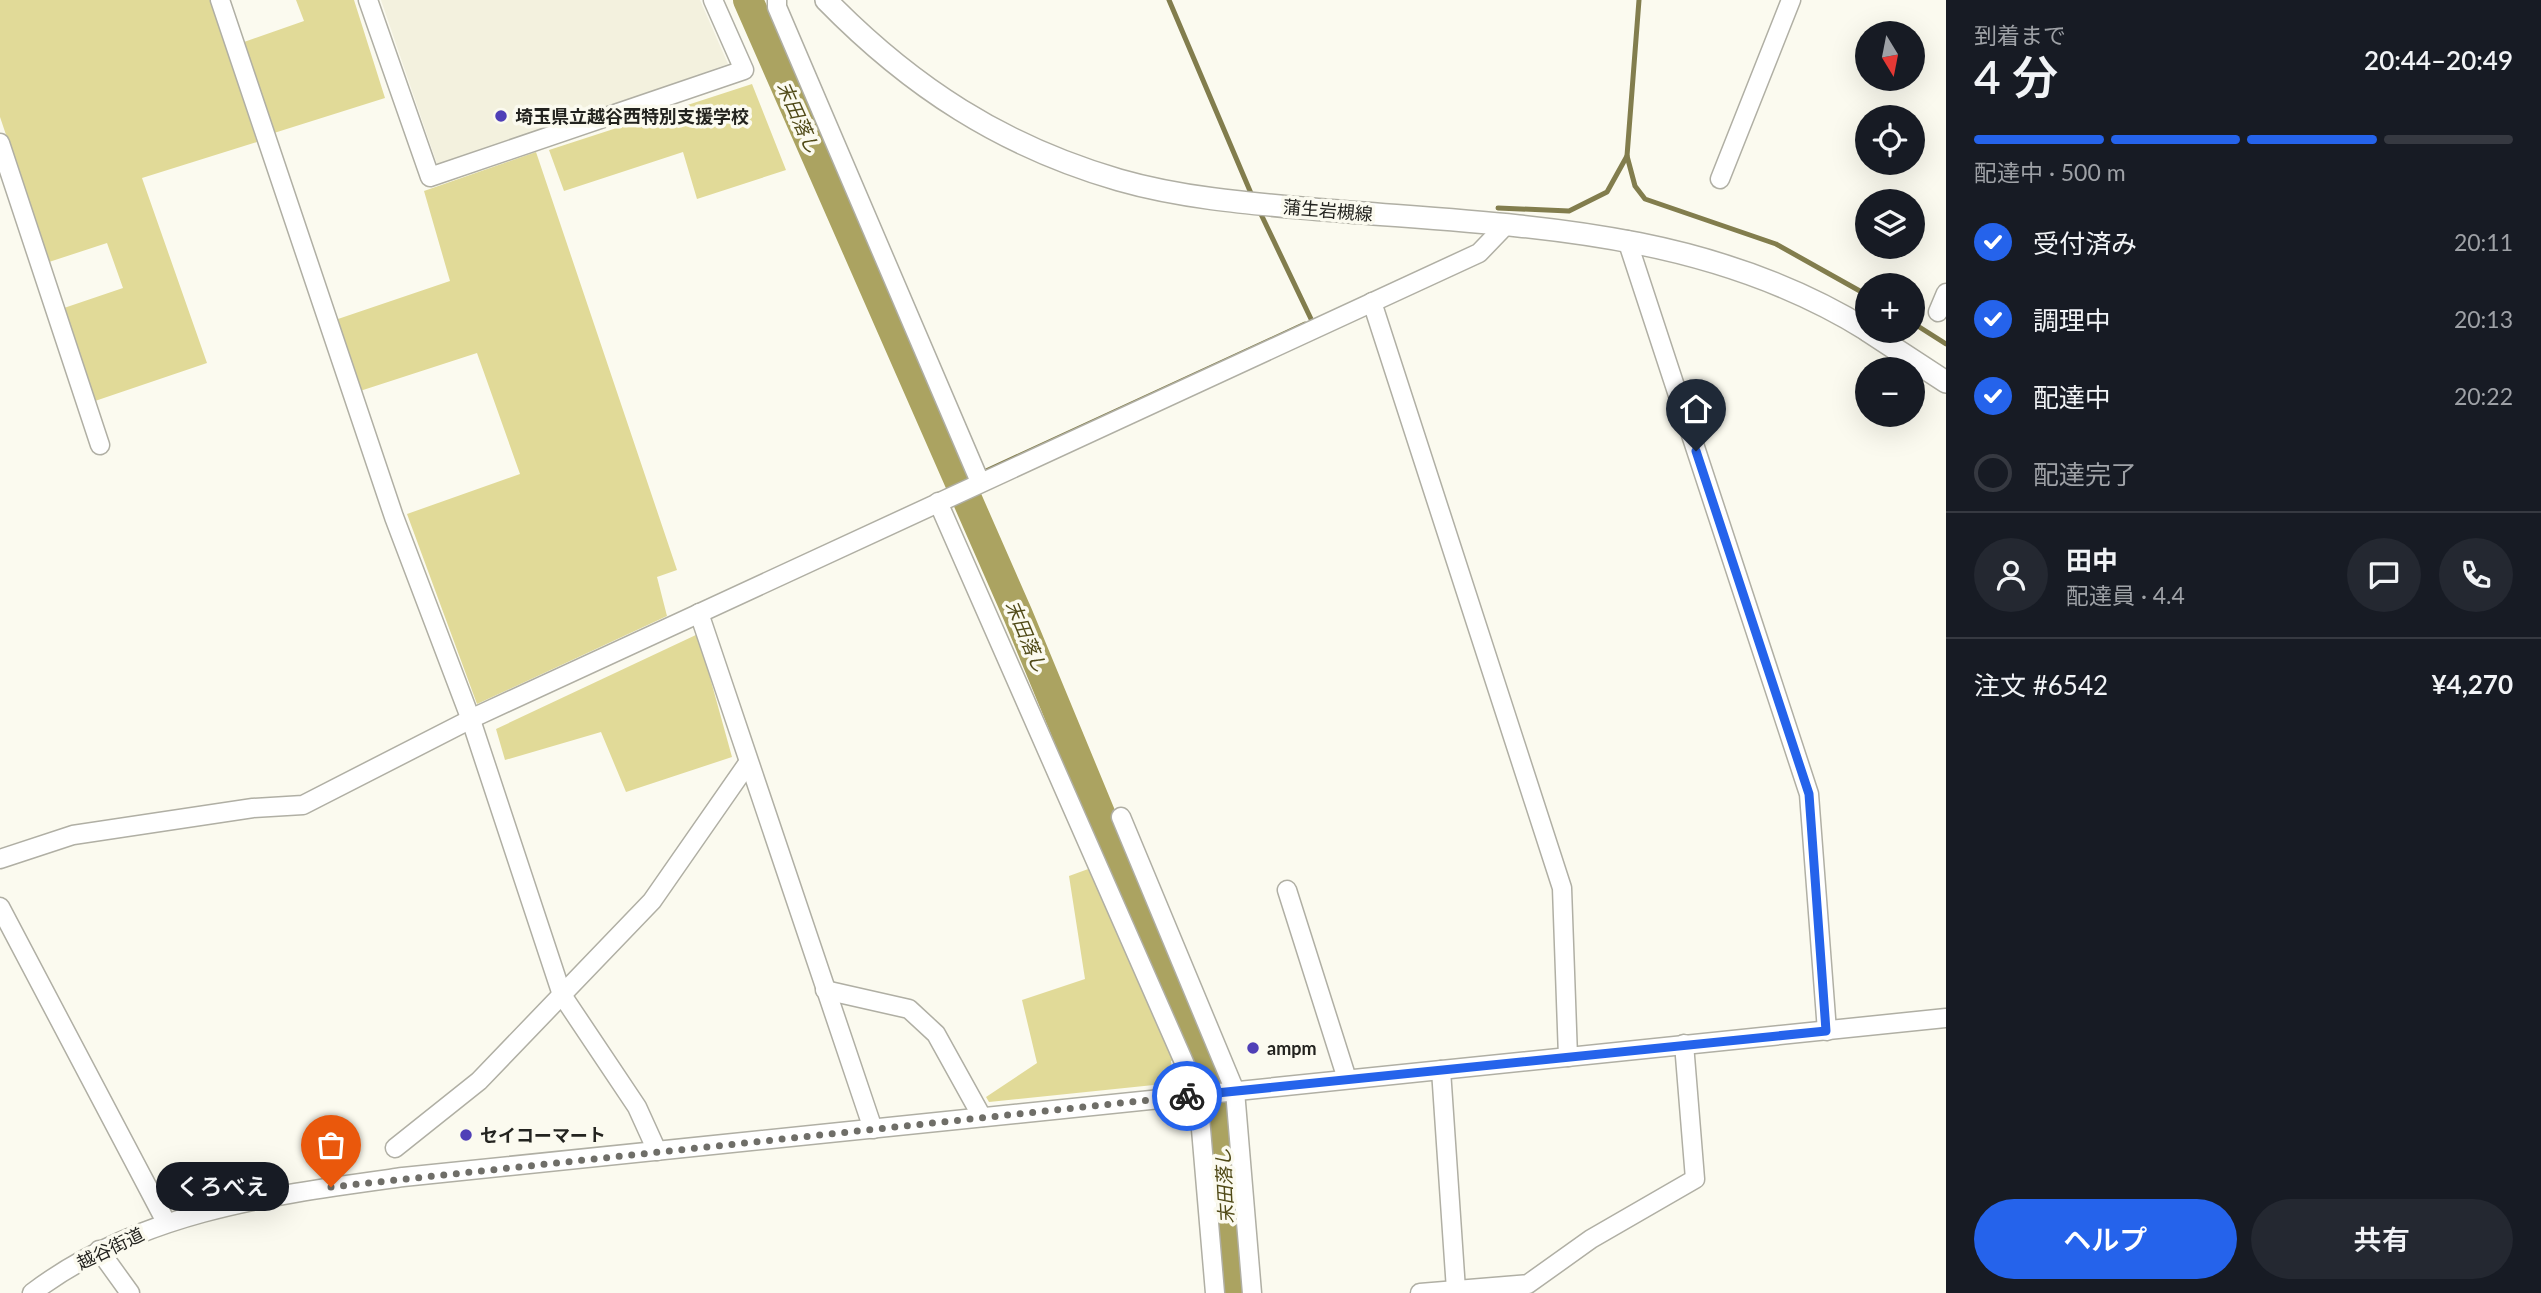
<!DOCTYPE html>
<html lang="ja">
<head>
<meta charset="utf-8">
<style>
  body { margin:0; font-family:Lato,"Noto Sans JP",sans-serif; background:#242831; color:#f1f3f6; height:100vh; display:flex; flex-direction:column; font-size:26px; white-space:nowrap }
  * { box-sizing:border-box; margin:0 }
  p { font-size:23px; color:#9ea1a6 }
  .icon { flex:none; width:38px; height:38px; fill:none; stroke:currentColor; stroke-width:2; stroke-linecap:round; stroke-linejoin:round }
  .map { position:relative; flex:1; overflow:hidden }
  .details { display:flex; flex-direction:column; background:#171b24; width:595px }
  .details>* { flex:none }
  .needle { width:46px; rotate:170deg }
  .controls { position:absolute; left:1855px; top:21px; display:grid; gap:14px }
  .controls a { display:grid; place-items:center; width:70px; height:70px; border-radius:50%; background:#171b24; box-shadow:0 7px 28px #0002; font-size:35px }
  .pin { position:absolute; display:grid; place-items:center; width:60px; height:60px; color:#fff; margin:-72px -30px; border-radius:50% 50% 50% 0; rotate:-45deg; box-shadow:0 0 7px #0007 }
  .pin .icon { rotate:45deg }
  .courier { position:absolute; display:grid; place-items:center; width:70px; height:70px; margin:-35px; border:5px solid #2563eb; border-radius:50%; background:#fff; color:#222; box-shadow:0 2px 9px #0007 }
  .bubble { position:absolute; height:49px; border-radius:24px; background:#171b24; box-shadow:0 7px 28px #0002; font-size:23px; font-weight:600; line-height:49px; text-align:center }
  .headline em { font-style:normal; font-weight:600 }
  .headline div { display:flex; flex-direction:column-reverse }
  .headline { display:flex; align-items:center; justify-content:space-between; height:119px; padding:0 28px }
  h1 { font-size:46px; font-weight:600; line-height:52px }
  .bar { display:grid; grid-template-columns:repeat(4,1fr); gap:10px 7px; align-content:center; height:84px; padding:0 28px }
  .bar i { height:9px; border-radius:5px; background:#363941 }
  .bar .selected { background:#2563eb }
  .bar p { grid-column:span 4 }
  .line { display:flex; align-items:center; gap:18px; padding:0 28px; border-top:2px solid #363941 }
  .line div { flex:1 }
  .round { display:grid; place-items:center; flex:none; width:74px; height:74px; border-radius:37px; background:#242831 }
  ol { padding:0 28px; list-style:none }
  li { display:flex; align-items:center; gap:21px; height:77px }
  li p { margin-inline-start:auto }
  li .icon { padding:7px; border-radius:50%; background:#2563eb; color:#fff; stroke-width:4 }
  li:last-child { color:#9ea1a6 }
  li i { width:38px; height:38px; border:4px solid #363941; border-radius:50% }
  .primary-button { display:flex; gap:14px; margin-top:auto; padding:14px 28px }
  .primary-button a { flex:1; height:80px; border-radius:42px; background:#2563eb; color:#fff; font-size:28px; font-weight:600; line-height:80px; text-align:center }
  .primary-button a+a { background:#242831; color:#f1f3f6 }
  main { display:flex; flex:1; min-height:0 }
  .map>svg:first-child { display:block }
</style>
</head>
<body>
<main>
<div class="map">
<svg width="1946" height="1293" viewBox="0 0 1946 1293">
  <rect width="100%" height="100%" fill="#fbfaef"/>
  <path fill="#f3f1de" d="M381,0h319l28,64 -290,103z"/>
  <g fill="#e1da98">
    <path d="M0,0h210l47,142 -115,36 65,185 -112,38 -31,-93 59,-20 -16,-45 -58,19 -49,-145z"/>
    <path d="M296,0h58l31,98 -111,35 -30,-91 60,-21z"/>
    <path d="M752,84l34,86 -89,29 -14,-47 -119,39 -15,-41z"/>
    <path d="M536,152l141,418 -20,7 10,39 -190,88 -70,-190 113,-40 -43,-121 -117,38 -25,-71 115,-39 -26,-90z"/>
    <path d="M698,634l34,123 -106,35 -25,-60 -96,28 -9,-31z"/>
    <path d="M1091,868l89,191 -9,2 2,22 -184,19 -3,-5 51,-34 -15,-63 63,-21 -16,-103z"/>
  </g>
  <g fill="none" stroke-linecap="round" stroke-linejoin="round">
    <g stroke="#827d4d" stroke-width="5">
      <path d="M1169,0l84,198"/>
      <path d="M1639,0l-12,156 8,30 10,13 131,45 91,51"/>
      <path d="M1498,208l71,3 38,-19 20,-36"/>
      <path d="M1259,210l53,111"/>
      <path d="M1913,323l33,21"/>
      <path d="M958,484l347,-160"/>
    </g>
    <path stroke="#aba361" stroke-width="30" d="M748,0l270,615 117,283 73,166 11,45 11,184"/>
    <defs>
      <g id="minor">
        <path d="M220,0l174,517 77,203 91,275 75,112 20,44"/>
        <path d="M368,0l62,177 314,-107 -31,-70"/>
        <path d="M777,0v7l203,475"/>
        <path d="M0,143l100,302"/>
        <path d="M1720,179l71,-179"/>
        <path d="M1627,240l182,554 18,237"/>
        <path d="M1372,302l190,586 6,169"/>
        <path d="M1938,312l8,-19"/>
        <path d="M938,502l260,592 17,199"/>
        <path d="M699,613l174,516"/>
        <path d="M1121,817l114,274 17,202"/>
        <path d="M0,859l73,-24 180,-27 50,-3 176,-90 1000,-462 25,-26"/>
        <path d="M1287,890l60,189"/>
        <path d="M0,907l166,315"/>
        <path d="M825,990l84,19 27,25 46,83"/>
        <path d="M1441,1070l15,220"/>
        <path d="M395,1148l84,-67 173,-180 96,-138"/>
        <path d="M99,1250l31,43"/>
        <path d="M32,1293c108,-82 241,-98 371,-116l1543,-159"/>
        <path d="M1420,1293l108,-9 63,-45 104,-60 -11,-135"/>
      </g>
      <g id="major">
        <path d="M826,0c85,87 176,146 293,180 66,19 138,24 206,30 189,16 376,17 542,120"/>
        <path d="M1868,331l78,51"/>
      </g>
    </defs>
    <use href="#minor" stroke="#b0afa4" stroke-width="21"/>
    <use href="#major" stroke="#b0afa4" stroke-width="24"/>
    <use href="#minor" stroke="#fff" stroke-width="18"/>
    <use href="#major" stroke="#fff" stroke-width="21"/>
  </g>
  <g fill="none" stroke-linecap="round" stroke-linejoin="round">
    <path stroke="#6f6e68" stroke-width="7" stroke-dasharray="0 12.6" d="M331,1187l856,-91"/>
    <path stroke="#2563eb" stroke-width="9" d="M1187,1096l639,-65 -17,-237 -113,-343"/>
  </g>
  <g fill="#4f3fb7" stroke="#fbfaef" stroke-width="2.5">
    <circle cx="501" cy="116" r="7"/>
    <circle cx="1253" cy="1048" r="7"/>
    <circle cx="466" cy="1135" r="7"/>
  </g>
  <g text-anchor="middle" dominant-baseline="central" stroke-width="7" stroke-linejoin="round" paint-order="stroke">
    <g font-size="18" font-weight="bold" fill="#23231f" stroke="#fbfaef" text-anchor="start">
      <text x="515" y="116">埼玉県立越谷西特別支援学校</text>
      <text x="1267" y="1048">ampm</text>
      <text x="480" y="1135">セイコーマート</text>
    </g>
    <g font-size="18" fill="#23231f" stroke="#fbfaef">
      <text transform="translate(1328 210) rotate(5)">蒲生岩槻線</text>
      <text transform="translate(110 1248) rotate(-26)">越谷街道</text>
    </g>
    <g font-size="19" font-style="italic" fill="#504a17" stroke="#fbfaef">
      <text transform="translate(799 117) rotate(66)">末田落し</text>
      <text transform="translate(1027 636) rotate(67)">末田落し</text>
      <text transform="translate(1224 1186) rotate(-93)">末田落し</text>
    </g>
  </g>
</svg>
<div class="controls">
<a><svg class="needle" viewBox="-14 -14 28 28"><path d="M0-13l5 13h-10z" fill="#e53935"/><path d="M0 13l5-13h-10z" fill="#9ea1a6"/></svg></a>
<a><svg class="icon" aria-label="locate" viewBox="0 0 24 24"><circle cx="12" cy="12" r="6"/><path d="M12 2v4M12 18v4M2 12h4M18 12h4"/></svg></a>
<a><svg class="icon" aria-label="layers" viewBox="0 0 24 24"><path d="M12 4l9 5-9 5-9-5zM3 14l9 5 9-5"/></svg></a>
<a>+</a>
<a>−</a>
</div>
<div class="pin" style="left:331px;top:1187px;background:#ea580c"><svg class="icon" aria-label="bag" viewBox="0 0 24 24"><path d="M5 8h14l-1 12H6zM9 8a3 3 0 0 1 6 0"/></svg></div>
<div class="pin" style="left:1696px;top:451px;background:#1f2937"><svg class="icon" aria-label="home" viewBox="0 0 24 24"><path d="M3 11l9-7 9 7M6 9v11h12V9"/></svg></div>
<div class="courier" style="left:1187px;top:1096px"><svg class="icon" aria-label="bike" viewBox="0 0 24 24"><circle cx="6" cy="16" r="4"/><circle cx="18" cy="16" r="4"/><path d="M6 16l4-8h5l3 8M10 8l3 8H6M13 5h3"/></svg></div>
<div class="bubble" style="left:156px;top:1162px;width:133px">くろべえ</div>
</div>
<section class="details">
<div class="headline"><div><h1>4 分</h1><p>到着まで</p></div><em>20:44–20:49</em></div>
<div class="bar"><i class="selected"></i><i class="selected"></i><i class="selected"></i><i></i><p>配達中 · 500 m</p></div>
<ol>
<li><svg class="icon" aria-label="check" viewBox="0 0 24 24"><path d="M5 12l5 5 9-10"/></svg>受付済み<p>20:11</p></li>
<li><svg class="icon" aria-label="check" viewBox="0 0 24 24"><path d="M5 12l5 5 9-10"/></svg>調理中<p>20:13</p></li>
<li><svg class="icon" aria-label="check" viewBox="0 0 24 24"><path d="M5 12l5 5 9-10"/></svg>配達中<p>20:22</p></li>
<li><i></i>配達完了</li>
</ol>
<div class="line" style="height:126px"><a class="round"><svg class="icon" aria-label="person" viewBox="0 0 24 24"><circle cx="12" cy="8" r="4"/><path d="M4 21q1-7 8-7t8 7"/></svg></a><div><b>田中</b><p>配達員 · 4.4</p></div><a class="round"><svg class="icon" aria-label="chat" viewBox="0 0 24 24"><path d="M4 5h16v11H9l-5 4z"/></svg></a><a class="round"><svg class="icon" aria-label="phone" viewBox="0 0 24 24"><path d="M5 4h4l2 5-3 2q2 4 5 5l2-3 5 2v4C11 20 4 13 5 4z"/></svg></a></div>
<div class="line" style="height:91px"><div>注文 #6542</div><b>¥4,270</b></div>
<div class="primary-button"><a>ヘルプ</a><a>共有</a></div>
</section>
</main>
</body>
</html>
